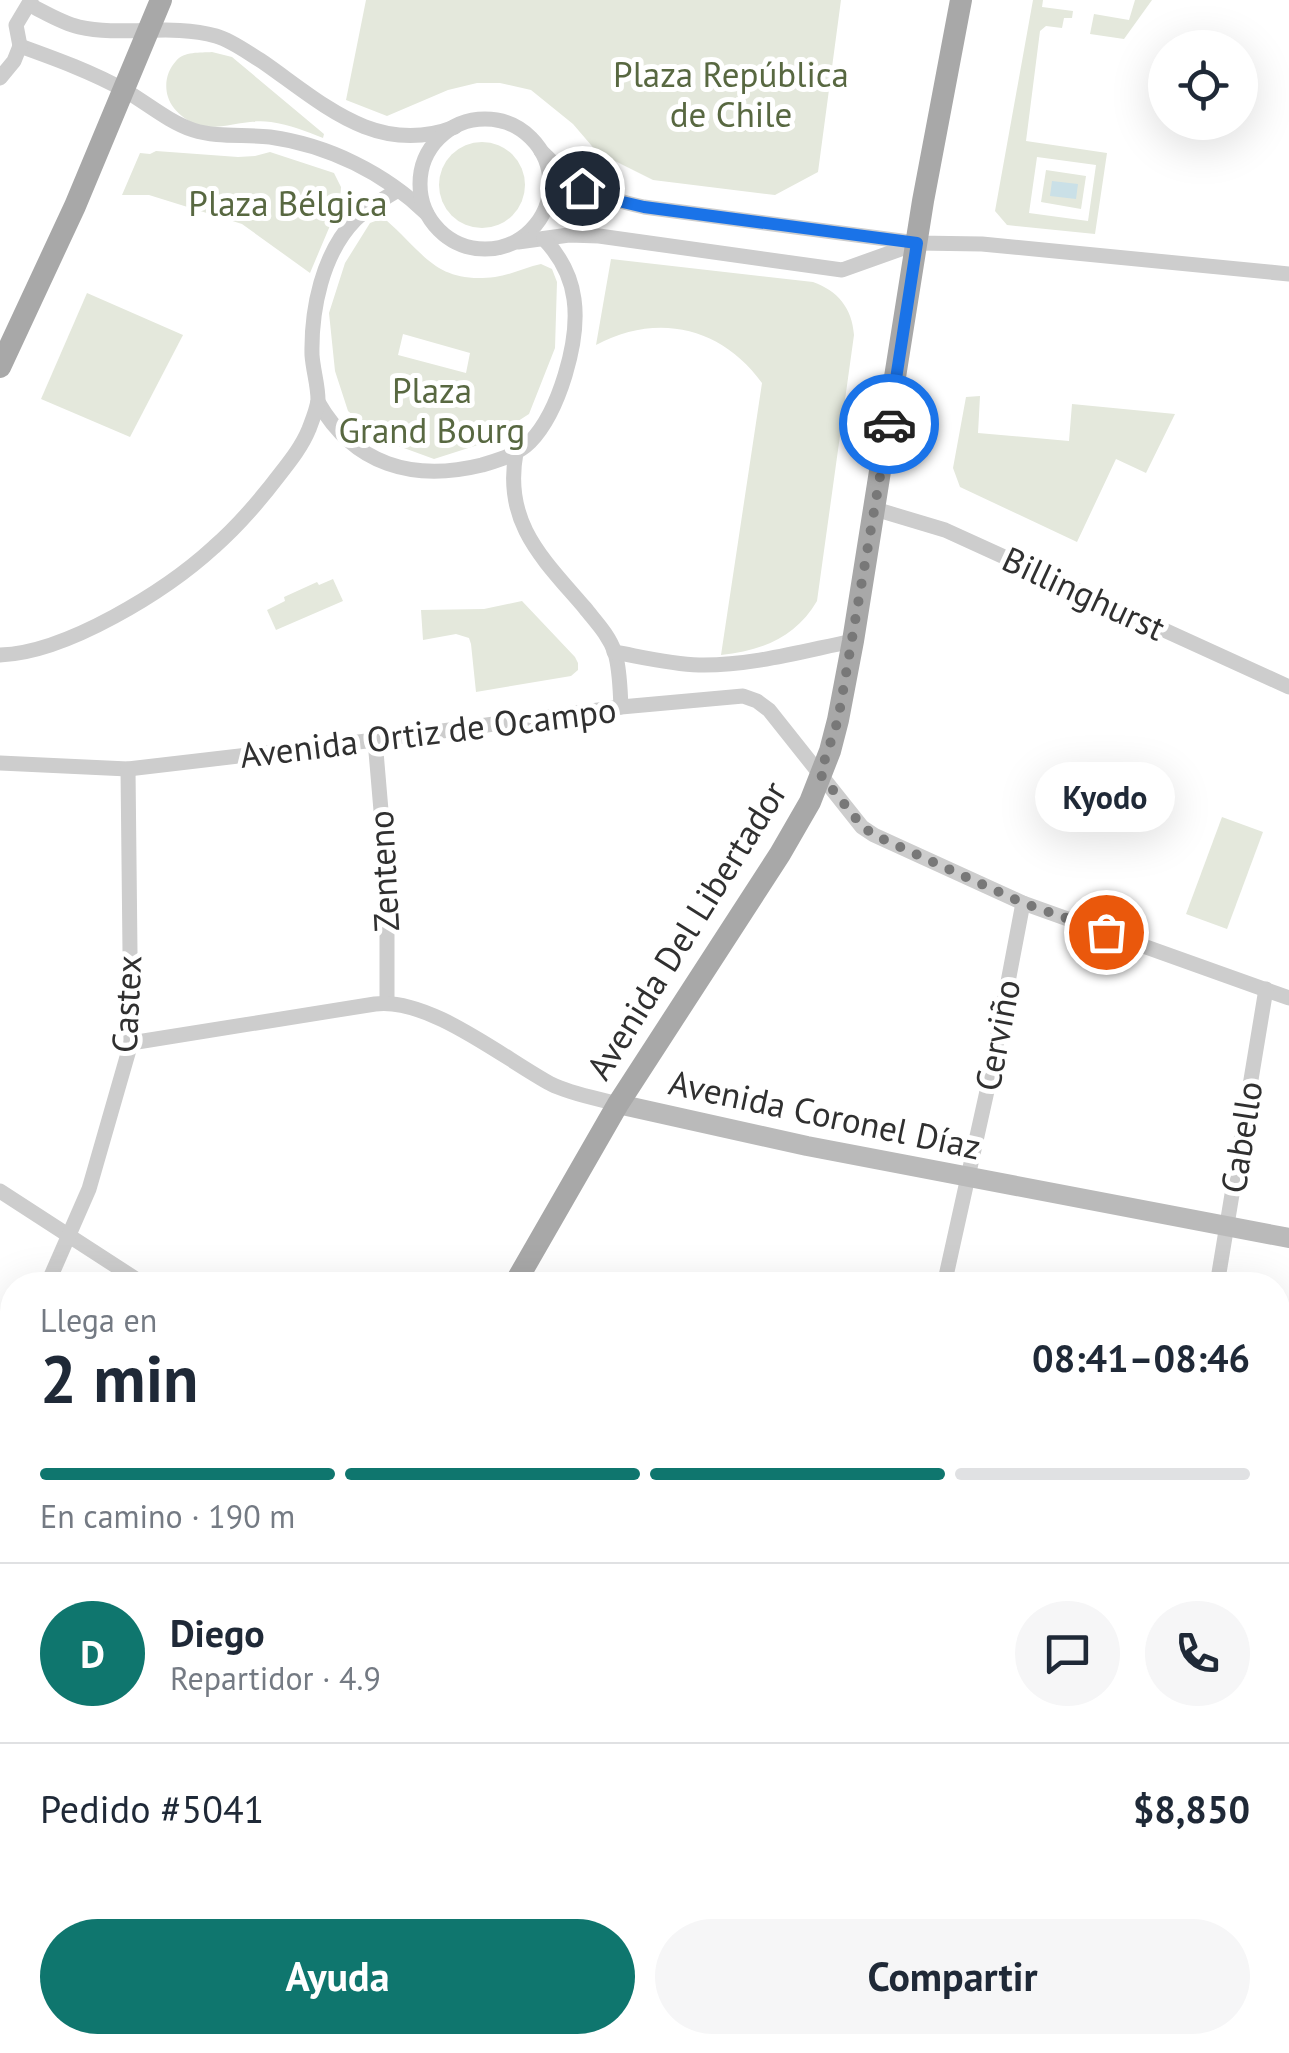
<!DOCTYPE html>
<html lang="es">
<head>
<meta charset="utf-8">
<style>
  body { margin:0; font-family:"PT Sans",sans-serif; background:#f6f6f7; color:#1f2937; height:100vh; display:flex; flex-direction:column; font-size:38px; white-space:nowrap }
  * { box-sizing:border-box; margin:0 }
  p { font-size:32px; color:#747a83 }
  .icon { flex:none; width:55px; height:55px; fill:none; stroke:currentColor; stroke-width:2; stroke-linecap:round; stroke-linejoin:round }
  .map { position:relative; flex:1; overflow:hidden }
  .sheet { position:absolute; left:0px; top:1272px; width:1290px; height:782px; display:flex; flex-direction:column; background:#fff; border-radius:40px 40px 0 0; box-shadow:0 10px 40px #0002 }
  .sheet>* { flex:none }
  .fabs { position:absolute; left:1148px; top:30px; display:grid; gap:20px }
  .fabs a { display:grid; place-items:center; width:110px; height:110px; border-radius:50%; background:#fff; box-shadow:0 10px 40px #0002; font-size:50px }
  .pin { position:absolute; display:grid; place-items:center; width:85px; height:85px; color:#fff; margin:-42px; border:5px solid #fff; border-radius:50%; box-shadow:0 2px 10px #0007 }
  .courier { position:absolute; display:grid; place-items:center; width:100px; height:100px; margin:-50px; border:8px solid #1a73e8; border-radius:50%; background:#fff; color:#222; box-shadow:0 2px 12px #0007 }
  .bubble { position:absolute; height:70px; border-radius:35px; background:#fff; box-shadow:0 10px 40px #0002; font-size:32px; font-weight:600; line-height:70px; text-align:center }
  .headline em { font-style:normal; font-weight:600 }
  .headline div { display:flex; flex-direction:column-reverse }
  .headline { display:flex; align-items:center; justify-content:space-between; height:170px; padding:0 40px }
  h1 { font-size:65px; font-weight:600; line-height:75px }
  .bar { display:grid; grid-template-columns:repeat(4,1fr); gap:15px 10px; align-content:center; height:120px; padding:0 40px }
  .bar i { height:12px; border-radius:8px; background:#e0e1e3 }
  .bar .current { background:#0f766e }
  .bar p { grid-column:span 4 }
  .line { display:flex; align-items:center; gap:25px; padding:0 40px; border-top:2px solid #e0e1e3 }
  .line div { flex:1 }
  .round { display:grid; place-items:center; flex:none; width:105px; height:105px; border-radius:52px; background:#f6f6f7 }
  .primary-button { display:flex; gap:20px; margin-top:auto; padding:20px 40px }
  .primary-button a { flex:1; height:115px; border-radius:60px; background:#0f766e; color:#fff; font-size:40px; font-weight:600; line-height:115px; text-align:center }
  .primary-button a+a { background:#f6f6f7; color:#1f2937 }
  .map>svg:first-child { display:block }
</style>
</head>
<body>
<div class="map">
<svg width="1289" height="2053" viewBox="0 0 1289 2053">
  <rect width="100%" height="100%" fill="#fff"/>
  <g fill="#e4e8dc" fill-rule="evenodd">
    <path d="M366,0h475l-23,172 -43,23 -122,-15 -56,-28 -24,-28 -42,-34 -31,-7h-23l-29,7 -61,26 -41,-16z"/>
    <path d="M1033,0h10l-1,7 31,4 -1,7h-8l-2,10 -16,-2 -6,5 -14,110 81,12 -12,81 -88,-9 -12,-14zM1037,157l59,8 -8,56 -59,-8z"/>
    <path d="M1135,0h17l-28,39 -34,-5 4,-20 35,6z"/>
    <path d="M212,52l20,5 92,77 -1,4c-17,-7 -33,-13 -52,-16 -24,-3 -40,5 -61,5 -17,0 -37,-14 -42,-30 -4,-13 -1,-26 8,-36 8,-10 24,-8 36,-9z"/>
    <circle cx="482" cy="185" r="43"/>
    <path d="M156,151l82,6 17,-1 15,-4 64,21 7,14 -1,15 -30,71 -68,-49 -93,-29h-27l18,-42 10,1z"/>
    <path d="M1046,170l40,6 -5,33 -40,-7z"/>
    <path d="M378,220h8c39,34 50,64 109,57 16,-2 31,-10 46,-13l11,5 5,13 -2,66 -26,66 -45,29 -50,16 -52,-19 -34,-29 -13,-40 -6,-58 16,-50 25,-40zM403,334l67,19 -4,20 -68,-18z"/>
    <path d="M611,259l202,23c25,9 39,26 41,53l-37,266c-21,36 -55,50 -96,54l41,-272c-40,-56 -105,-71 -166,-38z"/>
    <path d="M87,293l96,42 -53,102 -89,-38z"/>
    <path d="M980,396l-2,37 91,8 3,-37 103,10 -29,59 -30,-14 -39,83 -117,-55 -7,-19 13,-71z"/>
    <path d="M333,579l10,22 -67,29 -9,-20 18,-9 -1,-4 33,-15 2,3z"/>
    <path d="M522,601l53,56 3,6v7l-7,6 -95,16 -5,-48 -2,-6 -13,-4 -33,6 -2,-30 63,-1z"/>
    <path d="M1222,817l41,15 -36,97 -41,-15z"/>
  </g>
  <path fill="#cae0e7" d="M1052,181l26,3 -2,15 -26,-3z"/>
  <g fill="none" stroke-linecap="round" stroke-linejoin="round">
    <g stroke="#cdcdcd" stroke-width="15">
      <path d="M30,5c16,8 32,18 49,22 44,10 92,-4 137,9 17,5 32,17 47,26 59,41 114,95 192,65"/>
      <path d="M20,46c36,13 72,26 106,45 22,13 43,31 67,39 25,8 51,4 77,7 58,8 115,36 157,77"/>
      <path d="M20,46l-4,-21 15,-25"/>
      <path d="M0,78l14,-17 6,-15"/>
      <circle cx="485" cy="184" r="65"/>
      <path d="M541,151c33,34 56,46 103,56l273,36 65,1 307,30"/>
      <path d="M518,242l51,-7 30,1 243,34 70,-25"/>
      <path d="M318,402c36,63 95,80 164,63 16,-5 35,-10 48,-23 29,-30 50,-101 44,-143 -3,-23 -14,-43 -30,-60"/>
      <path d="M516,453c-13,70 27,106 69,155 11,14 24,27 30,45 5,17 5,36 6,54"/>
      <path d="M875,509l70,21 344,157"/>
      <path d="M614,652c28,5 57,12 85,13 52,1 104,-14 154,-24"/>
      <path d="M0,655c66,-2 166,-64 214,-108 24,-21 47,-48 66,-73 11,-14 22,-28 29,-45 3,-8 8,-20 9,-29 0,-15 -5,-30 -6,-45 -1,-45 10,-101 43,-135 12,-12 28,-21 43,-30"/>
      <path d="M375,740l12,141v122"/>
      <path d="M0,763l128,6 247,-29 246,-33 122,-11 14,5 12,9 93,117 12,8 149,68 266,95"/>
      <path d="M131,1043l244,-39c54,-7 128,54 176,80 20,10 45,14 67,20"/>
      <path d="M0,1191l145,94"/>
      <path d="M47,1285l42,-96 42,-146 -3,-274"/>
      <path d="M944,1285l45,-203 34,-179"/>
      <path d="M1217,1285l49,-296"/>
      <path d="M0,1387l12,-27"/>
      <path d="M1278,1527l11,2"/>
      <path d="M1278,1815l11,2"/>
      <path d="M1029,2042l50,11"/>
      <path d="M472,2053l3,-11"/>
      <path d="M781,2053l3,-11"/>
      <path d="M1093,2053l2,-11"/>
    </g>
    <g stroke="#bababa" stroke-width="20">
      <path d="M618,1104l189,42 482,92"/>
      <path d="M0,1680l12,6"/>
      <path d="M0,2030l12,6"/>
      <path d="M29,2042l26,11"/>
      <path d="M747,2042l23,11"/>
    </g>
    <g stroke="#a8a8a8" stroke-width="22">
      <path d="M0,367l75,-161 86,-206"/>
      <path d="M514,1285l104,-181 162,-250 30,-52 20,-51 8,-31 15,-79 70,-440 38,-201"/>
      <path d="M98,2053l4,-11"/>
    </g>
  </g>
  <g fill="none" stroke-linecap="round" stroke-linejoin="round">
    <path stroke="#787878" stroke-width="10" stroke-dasharray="0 18" d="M889,424l-51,296 -18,54 42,52 12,9 149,68 83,29"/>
    <path stroke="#1a73e8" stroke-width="12" d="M582,188l28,11 34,8 273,36 -28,181"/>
  </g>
  <g text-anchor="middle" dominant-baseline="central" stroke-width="10" stroke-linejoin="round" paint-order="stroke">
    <g font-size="35" fill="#586841" stroke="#fff">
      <text x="731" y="74">Plaza República<tspan x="731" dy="40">de Chile</tspan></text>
      <text x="288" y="203">Plaza Bélgica</text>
      <text x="432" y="390">Plaza<tspan x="432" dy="40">Grand Bourg</tspan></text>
    </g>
    <g font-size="35" fill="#303030" stroke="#fff">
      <text transform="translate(1084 593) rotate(25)">Billinghurst</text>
      <text transform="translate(428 732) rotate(-7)">Avenida Ortiz de Ocampo</text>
      <text transform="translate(383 871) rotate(-93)">Zenteno</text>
      <text transform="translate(686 930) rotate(-58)">Avenida Del Libertador</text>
      <text transform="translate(126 1004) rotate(-87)">Castex</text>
      <text transform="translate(997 1035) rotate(-79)">Cerviño</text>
      <text transform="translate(825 1114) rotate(12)">Avenida Coronel Díaz</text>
      <text transform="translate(1241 1137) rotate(-81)">Cabello</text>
    </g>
  </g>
</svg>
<div class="fabs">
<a><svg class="icon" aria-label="locate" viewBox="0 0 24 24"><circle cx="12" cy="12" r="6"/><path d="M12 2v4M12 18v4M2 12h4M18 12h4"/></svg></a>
</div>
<div class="pin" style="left:1106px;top:932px;background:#ea580c"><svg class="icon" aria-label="bag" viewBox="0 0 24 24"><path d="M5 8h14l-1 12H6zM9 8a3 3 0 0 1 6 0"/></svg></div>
<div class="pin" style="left:582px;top:188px;background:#1f2937"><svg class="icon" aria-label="home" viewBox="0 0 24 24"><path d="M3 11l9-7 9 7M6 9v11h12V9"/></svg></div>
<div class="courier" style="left:889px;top:424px"><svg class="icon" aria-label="car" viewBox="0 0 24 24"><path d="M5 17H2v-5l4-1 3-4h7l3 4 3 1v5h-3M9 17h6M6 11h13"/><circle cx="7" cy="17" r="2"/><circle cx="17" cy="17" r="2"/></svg></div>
<div class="bubble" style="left:1035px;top:762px;width:140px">Kyodo</div>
<section class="sheet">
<div class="headline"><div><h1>2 min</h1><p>Llega en</p></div><em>08:41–08:46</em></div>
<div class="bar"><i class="current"></i><i class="current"></i><i class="current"></i><i></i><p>En camino · 190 m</p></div>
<div class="line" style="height:180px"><b class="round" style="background:#0f766e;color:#fff">D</b><div><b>Diego</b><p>Repartidor · 4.9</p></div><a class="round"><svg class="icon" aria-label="chat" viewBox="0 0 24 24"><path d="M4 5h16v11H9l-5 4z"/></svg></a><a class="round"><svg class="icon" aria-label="phone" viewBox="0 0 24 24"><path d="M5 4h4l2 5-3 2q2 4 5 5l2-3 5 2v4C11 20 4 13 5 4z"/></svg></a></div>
<div class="line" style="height:130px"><div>Pedido #5041</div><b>$8,850</b></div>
<div class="primary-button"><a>Ayuda</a><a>Compartir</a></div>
</section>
</div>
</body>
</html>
